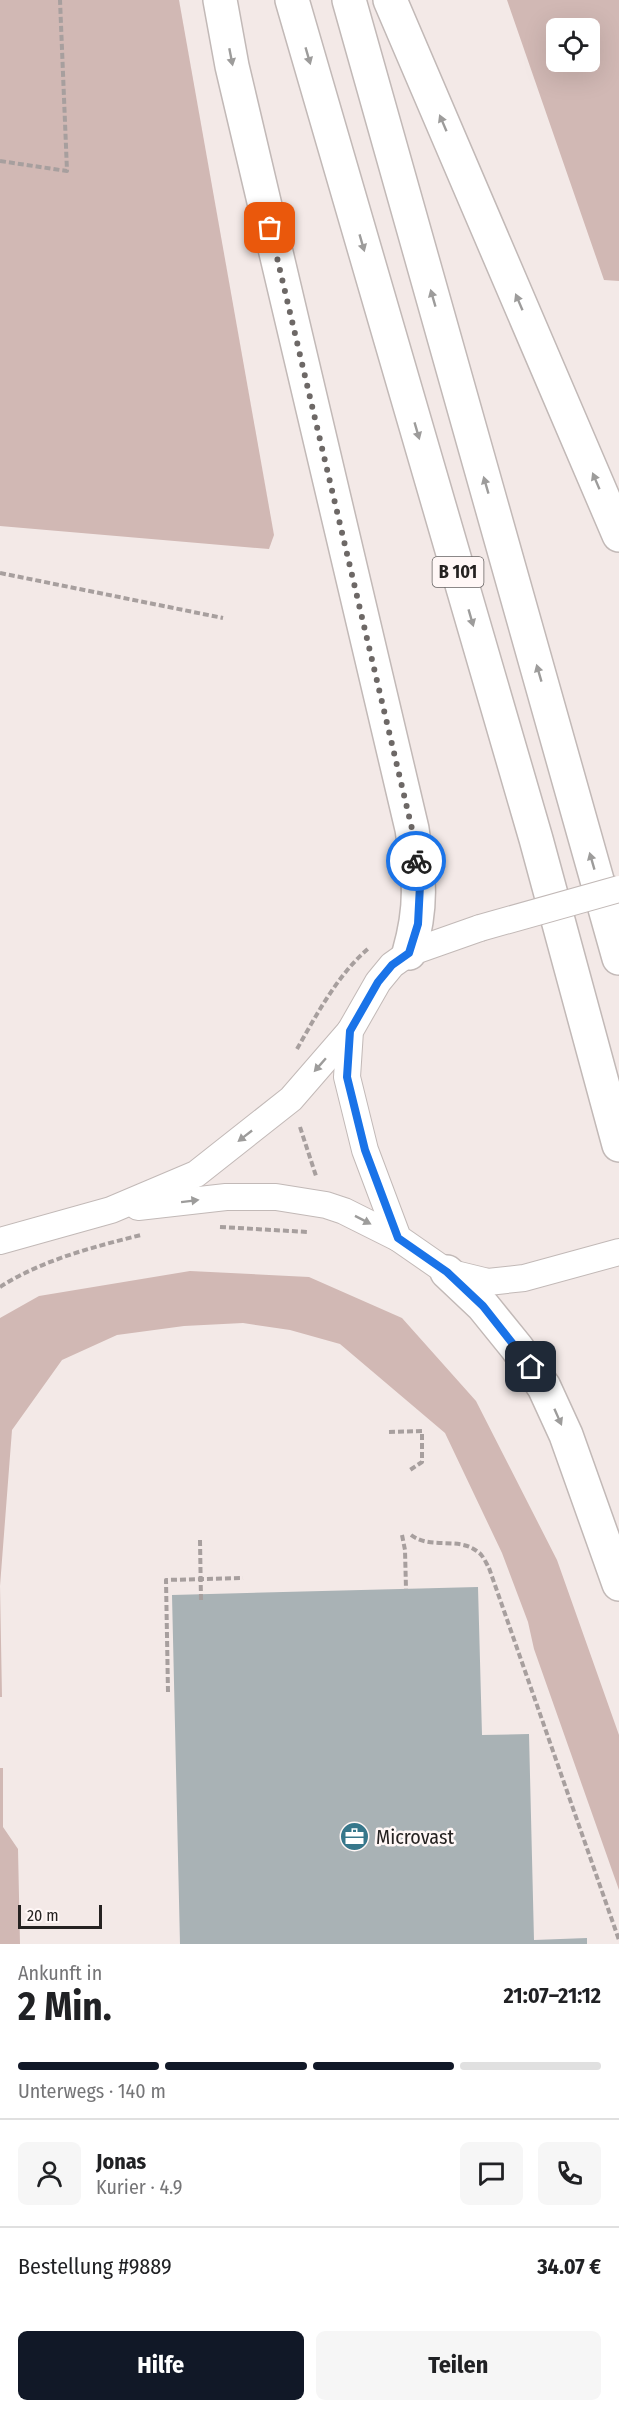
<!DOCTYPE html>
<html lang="de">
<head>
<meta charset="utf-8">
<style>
  body { margin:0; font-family:"Fira Sans Condensed",sans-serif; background:#f6f6f6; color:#202124; height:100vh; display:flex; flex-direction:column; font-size:22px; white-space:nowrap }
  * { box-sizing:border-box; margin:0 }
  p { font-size:20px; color:#757577 }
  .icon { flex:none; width:33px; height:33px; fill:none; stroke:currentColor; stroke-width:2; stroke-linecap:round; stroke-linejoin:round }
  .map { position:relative; height:1944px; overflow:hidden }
  .side { display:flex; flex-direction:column; background:#fff; flex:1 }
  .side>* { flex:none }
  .tools { position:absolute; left:546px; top:18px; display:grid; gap:12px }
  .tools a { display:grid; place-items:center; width:54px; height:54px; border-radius:9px; background:#fff; box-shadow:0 6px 24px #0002; font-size:30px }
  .scale { position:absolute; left:18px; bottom:15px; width:84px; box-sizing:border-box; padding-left:6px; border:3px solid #252221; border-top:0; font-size:16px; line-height:21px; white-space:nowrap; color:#252221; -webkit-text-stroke:4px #fff7f6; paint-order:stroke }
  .pin { position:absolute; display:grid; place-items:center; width:51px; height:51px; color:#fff; margin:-26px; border-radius:12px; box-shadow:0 3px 9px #0006 }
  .courier { position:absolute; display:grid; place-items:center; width:60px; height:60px; margin:-30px; border:4px solid #1a73e8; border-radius:50%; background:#fff; color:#222; box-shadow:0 2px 8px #0007 }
  .headline em { font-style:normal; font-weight:700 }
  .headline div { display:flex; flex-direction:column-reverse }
  .headline { display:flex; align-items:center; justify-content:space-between; height:102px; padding:0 18px }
  h1 { font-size:39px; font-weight:700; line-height:45px }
  .bar { display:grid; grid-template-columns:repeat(4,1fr); gap:9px 6px; align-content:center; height:72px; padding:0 18px }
  .bar i { height:8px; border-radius:4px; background:#e0e0e0 }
  .bar .active { background:#111827 }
  .bar p { grid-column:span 4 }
  .line { display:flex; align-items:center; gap:15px; padding:0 18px; border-top:2px solid #e0e0e0 }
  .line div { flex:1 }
  .round { display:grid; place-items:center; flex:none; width:63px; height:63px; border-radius:9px; background:#f6f6f6 }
  .button { display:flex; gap:12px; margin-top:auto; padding:12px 18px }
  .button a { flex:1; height:69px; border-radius:9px; background:#111827; color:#fff; font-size:24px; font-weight:700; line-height:69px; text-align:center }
  .button a+a { background:#f6f6f6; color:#202124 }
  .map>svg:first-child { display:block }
</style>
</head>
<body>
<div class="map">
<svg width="619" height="1944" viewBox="0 0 619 1944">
  <rect width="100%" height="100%" fill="#f3e9e7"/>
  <g fill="#d1b8b4" fill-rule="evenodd">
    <path d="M0,0h179l95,535 -5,14 -269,-23z"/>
    <path d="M507,0h112v281l-15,-1zM556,28h34v34h-34z"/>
    <path d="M190,1271l119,6 93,41 74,83 81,159 62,175v155l-85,-241 -6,-27 -26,-69 -57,-120 -105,-89 -50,-14 -47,-7 -59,3 -67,9 -55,25 -50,70 -12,156 2,111h-2v-379l39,-22z"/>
    <path d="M0,1768h3v59l15,22 2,95h-20z"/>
  </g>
  <path fill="#a9b2b5" d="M478,1587l4,148 47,-1 5,206 53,-2v6h-407l-8,-349z"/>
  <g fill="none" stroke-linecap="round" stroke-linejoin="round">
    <defs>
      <g id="street">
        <path d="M480,928l-71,25 -17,12 -14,17 -28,49 -3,46 18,73 33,88 49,34 41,10 36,-4 95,-26"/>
        <path d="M138,1207l88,-10h50l50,8 18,6 54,27"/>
        <path d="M0,1241l111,-31 85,-36 95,-75 59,-68"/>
      </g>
      <g id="highway">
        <path d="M220,0l12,66 180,763c7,49 11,75 -3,124"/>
        <path d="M292,0l244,839 83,306"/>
        <path d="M349,0l270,958"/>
        <path d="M390,0l229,535"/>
        <path d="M447,1272l36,34 34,42 27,39 22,48 53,149"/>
      </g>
    </defs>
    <use href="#street" stroke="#c2b9b7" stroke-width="28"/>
    <use href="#highway" stroke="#c2b9b7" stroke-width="36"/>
    <g stroke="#a79f9e" stroke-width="4" stroke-dasharray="6 3" stroke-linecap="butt">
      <path d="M0,161l67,10 -7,-171"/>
      <path d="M0,573l223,45"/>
      <path d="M297,1049c20,-35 41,-75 72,-101"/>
      <path d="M300,1127l16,49"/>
      <path d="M220,1227l88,5"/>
      <path d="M0,1287c42,-27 93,-40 141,-52"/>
      <path d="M389,1432l33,-1v31l-12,8"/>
      <path d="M402,1535l3,15 1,39"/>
      <path d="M411,1535c20,15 48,1 67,17 5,3 8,11 11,16l130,372"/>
      <path d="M200,1540l1,60"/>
      <path d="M168,1692l-2,-112 77,-2"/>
    </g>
    <use href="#street" stroke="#fff" stroke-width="26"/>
    <use href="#highway" stroke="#fff" stroke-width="33"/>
    <defs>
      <path id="street-bridge" d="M480,928l139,-39"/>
    </defs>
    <use href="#street-bridge" stroke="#c2b9b7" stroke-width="28" stroke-linecap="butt"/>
    <use href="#street-bridge" stroke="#fff" stroke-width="26"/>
  </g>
  <defs><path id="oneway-solid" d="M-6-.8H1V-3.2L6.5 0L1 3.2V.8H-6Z" transform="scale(1.5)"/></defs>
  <g fill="#9d9c9b">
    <use href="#oneway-solid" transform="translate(308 56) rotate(74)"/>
    <use href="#oneway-solid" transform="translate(231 57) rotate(79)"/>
    <use href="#oneway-solid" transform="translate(443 123) rotate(-113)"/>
    <use href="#oneway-solid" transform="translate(362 243) rotate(74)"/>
    <use href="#oneway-solid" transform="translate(433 298) rotate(-106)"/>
    <use href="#oneway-solid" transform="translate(519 302) rotate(-113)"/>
    <use href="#oneway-solid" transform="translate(417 431) rotate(74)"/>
    <use href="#oneway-solid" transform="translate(596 481) rotate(-113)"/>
    <use href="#oneway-solid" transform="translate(486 485) rotate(-106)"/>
    <use href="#oneway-solid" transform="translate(471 618) rotate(74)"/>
    <use href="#oneway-solid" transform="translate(539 673) rotate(-106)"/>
    <use href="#oneway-solid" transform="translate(592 861) rotate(-106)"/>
    <use href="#oneway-solid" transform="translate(320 1065) rotate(131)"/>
    <use href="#oneway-solid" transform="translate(245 1136) rotate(142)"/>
    <use href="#oneway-solid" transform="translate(190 1201) rotate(-7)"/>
    <use href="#oneway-solid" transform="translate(363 1220) rotate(27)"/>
    <use href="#oneway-solid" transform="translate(558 1417) rotate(66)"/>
  </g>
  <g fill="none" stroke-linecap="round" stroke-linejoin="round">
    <path stroke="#6d6866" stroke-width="6" stroke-dasharray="0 10.8" d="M270,228l142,601 4,32"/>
    <path stroke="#1a73e8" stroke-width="8" d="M416,861l4,24 -2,39 -9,29 -17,12 -14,17 -28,49 -3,46 18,73 33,88 49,34 36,34 48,61"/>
  </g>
  <defs>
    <symbol id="office-disc" viewBox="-11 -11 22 22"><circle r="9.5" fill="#37778b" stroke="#fff7f6"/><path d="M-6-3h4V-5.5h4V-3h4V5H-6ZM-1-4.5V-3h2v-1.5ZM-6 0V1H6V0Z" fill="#fff"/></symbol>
  </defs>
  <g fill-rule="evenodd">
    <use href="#office-disc" x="338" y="1820" width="33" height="33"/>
  </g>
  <g text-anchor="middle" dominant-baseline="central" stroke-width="5" stroke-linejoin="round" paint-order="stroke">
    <rect fill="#fff7f6" stroke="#666261" stroke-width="1.5" x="432.5" y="557" width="51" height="30" rx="4.5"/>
    <g font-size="18" font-weight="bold" fill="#252221">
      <text x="458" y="572">B 101</text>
    </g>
    <g font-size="20" fill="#252221" stroke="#fff7f6" text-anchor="start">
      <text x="376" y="1837">Microvast</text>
    </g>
  </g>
</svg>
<div class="tools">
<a><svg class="icon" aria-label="locate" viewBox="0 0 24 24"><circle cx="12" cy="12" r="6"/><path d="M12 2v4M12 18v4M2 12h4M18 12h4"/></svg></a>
</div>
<div class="scale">20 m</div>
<div class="pin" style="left:270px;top:228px;background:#ea580c"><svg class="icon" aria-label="bag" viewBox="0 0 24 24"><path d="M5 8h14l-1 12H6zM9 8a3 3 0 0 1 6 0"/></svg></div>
<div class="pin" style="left:531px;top:1367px;background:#1f2937"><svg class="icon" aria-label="home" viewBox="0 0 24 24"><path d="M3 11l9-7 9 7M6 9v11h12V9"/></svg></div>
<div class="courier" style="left:416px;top:861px"><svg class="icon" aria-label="bike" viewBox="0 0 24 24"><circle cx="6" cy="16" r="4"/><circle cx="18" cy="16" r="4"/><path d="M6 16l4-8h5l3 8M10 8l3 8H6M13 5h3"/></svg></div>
</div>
<section class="side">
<div class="headline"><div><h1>2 Min.</h1><p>Ankunft in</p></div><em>21:07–21:12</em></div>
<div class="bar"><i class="active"></i><i class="active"></i><i class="active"></i><i></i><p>Unterwegs · 140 m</p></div>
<div class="line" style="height:108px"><a class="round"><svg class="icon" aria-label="person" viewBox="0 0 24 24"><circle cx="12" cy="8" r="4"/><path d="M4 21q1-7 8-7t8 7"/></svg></a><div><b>Jonas</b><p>Kurier · 4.9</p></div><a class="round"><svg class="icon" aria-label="chat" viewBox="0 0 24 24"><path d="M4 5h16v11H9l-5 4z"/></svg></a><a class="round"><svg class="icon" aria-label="phone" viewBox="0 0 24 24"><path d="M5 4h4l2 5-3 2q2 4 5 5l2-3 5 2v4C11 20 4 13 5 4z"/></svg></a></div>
<div class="line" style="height:78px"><div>Bestellung #9889</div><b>34.07 €</b></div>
<div class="button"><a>Hilfe</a><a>Teilen</a></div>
</section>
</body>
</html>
